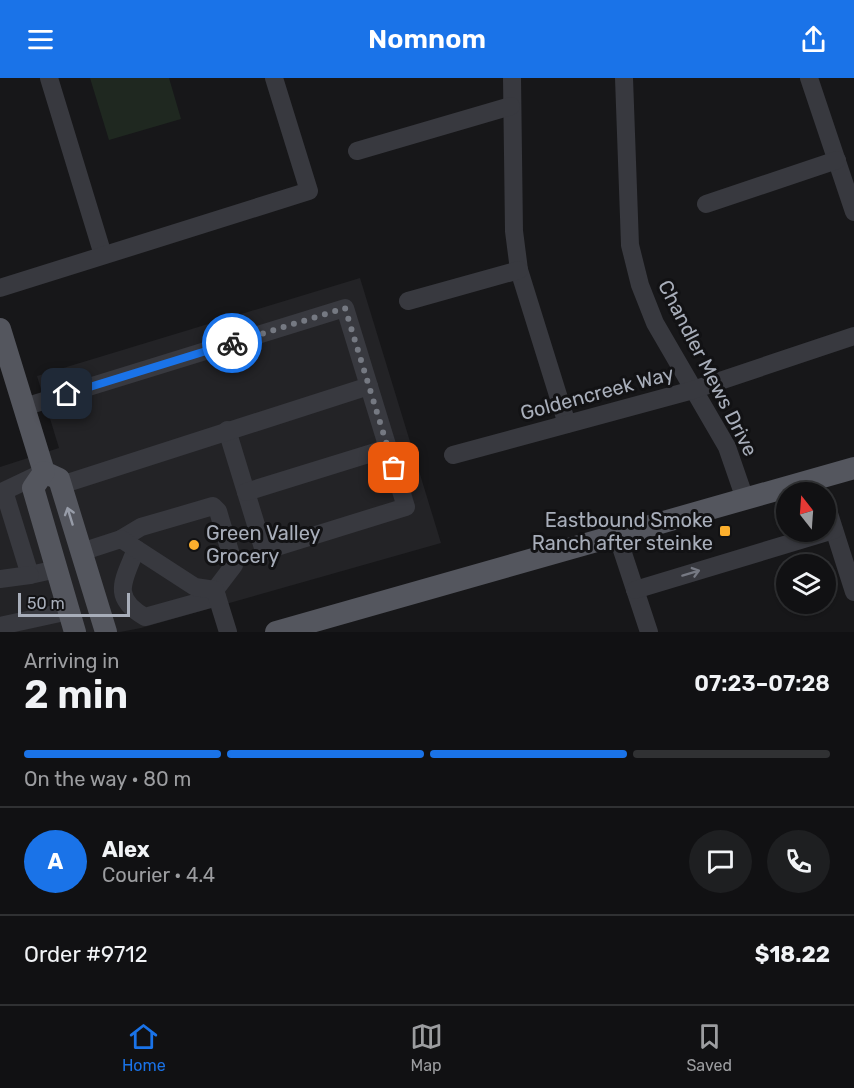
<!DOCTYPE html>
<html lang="en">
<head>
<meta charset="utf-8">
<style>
  body { margin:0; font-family:Rubik,sans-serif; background:#1e1f21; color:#f1f3f6; height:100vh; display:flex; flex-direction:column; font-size:22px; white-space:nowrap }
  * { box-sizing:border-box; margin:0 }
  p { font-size:20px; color:#9c9da0 }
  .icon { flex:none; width:33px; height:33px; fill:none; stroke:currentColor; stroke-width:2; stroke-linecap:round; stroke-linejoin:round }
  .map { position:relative; height:554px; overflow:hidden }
  .sheet { display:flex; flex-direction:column; background:#111113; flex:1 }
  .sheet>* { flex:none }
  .needle { width:39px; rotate:343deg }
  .fabs { position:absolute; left:776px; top:404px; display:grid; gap:12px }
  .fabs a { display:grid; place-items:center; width:60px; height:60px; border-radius:50%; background:#111113; box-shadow:0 2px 4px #0004,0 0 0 2px #303133; font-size:30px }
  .scale { position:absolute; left:18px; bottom:15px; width:112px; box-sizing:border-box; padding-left:6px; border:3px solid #a8aeba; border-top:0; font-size:16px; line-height:21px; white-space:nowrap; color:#a8aeba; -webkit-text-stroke:4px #121214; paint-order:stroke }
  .pin { position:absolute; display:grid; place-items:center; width:51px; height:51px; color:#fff; margin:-26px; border-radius:12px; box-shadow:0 3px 9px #0006 }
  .courier { position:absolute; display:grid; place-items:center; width:60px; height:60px; margin:-30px; border:4px solid #1a73e8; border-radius:50%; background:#fff; color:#222; box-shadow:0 2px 8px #0007 }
  .overview em { font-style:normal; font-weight:600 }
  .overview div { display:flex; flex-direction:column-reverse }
  .overview { display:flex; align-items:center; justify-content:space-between; height:102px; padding:0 24px }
  h1 { font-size:39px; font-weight:600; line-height:45px }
  .bar { display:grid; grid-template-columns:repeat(4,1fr); gap:9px 6px; align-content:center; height:72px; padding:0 24px }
  .bar i { height:8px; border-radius:4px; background:#303133 }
  .bar .active { background:#1a73e8 }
  .bar p { grid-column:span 4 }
  .line { display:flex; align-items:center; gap:15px; padding:0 24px; border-top:2px solid #303133 }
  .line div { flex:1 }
  .round { display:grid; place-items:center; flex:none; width:63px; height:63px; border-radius:32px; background:#1e1f21 }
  header { display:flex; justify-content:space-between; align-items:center; height:78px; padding:0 24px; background:#1a73e8; color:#fff; font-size:27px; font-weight:600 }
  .tab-bar { display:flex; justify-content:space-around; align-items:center; height:84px; border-top:2px solid #303133; background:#111113; font-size:16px; color:#9c9da0 }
  .tab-bar a { display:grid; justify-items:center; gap:3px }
  .tab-bar .active { color:#1a73e8 }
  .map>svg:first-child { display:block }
</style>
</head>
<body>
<header><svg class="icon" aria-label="menu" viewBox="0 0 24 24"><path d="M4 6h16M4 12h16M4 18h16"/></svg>Nomnom<svg class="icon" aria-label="share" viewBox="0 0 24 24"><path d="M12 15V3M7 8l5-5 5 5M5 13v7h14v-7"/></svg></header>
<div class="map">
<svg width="854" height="554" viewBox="0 0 854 554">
  <rect width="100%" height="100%" fill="#171719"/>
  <path fill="#232326" d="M360,200l81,265 -300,85 -21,4h-120v-165l59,-19 -22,-72z"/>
  <path fill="#1f2820" d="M90,0h79l12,41 -72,21z"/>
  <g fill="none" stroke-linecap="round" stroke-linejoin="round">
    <g stroke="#38393f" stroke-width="18">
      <path d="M49,0l54,177"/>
      <path d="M512,0l2,153 5,39 48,154"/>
      <path d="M624,0l6,167 10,40 15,38 72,124 18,52"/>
      <path d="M809,0l45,134"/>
      <path d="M357,73l154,-45"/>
      <path d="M706,126l131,-44"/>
      <path d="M0,210l309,-97 -35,-113"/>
      <path d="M408,223l111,-31"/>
      <path d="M24,329l321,-99 61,199 -142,44 -37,-121"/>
      <path d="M453,377l240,-65 161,-54"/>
      <path d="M44,394l-40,19 26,84 27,-6"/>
      <path d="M61,407l308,-99"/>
      <path d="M246,414l142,-44"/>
      <path d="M825,423l29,91"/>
      <path d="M617,457l32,97"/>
      <path d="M121,461l20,-12 72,-21 5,5 16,54 -19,25"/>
      <path d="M136,471c-12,31 -26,48 9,68l72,-20"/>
      <path d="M81,474l40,-13 74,48 20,3 13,42"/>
      <path d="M0,501l30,-4"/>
      <path d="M635,512l199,-60"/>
      <path d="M0,548l69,-15"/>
    </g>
    <g stroke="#54565e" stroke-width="22">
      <path d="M0,251l44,143 15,7 47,153"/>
      <path d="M44,394l-11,16 42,144"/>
      <path d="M276,554l578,-164"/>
    </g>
  </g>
  <defs><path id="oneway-shaft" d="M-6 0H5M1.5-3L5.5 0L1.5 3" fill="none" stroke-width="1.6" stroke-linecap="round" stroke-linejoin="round" transform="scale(1.5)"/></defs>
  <use stroke="#979ca8" href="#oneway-shaft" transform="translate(70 438) rotate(-107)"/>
  <use stroke="#767983" href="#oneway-shaft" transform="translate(691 495) rotate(-17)"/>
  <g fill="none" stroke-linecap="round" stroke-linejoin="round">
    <path stroke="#757982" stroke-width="6" stroke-dasharray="0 10.8" d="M232,265l113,-35 49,160"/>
    <path stroke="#1a73e8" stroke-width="8" d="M67,316l165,-51"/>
  </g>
  <g fill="#fcaf2d" stroke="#121214" stroke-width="2">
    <rect x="719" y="447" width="12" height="12" rx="3"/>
    <circle cx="194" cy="467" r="6"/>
  </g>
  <g text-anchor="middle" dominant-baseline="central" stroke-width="6" stroke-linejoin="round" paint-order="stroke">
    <g font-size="20" fill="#a8aeba" stroke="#121214">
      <text transform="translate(708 290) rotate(63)">Chandler Mews Drive</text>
      <text transform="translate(597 315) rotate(-15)">Goldencreek Way</text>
    </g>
    <g font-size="20" fill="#a8aeba" stroke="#121214" text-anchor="end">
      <text x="713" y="442">Eastbound Smoke<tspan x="713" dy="23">Ranch after steinke</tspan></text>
      <text x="206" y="455" text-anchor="start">Green Valley<tspan x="206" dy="23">Grocery</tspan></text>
    </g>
  </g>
</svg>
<div class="fabs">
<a><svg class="needle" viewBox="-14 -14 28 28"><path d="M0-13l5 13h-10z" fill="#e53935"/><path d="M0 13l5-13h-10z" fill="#9c9da0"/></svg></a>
<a><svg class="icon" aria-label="layers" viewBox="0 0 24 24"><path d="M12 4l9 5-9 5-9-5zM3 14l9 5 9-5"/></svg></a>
</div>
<div class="scale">50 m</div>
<div class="pin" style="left:394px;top:390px;background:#ea580c"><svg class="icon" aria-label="bag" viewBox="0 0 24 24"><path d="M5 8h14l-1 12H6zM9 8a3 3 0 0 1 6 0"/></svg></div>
<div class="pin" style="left:67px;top:316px;background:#1f2937"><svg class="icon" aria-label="home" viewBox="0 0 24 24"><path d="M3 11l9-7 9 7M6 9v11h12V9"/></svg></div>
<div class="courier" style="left:232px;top:265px"><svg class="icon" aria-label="bike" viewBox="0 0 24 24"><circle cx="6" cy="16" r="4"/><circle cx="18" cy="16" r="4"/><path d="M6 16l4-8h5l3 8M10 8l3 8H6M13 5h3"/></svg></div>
</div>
<section class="sheet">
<div class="overview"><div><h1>2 min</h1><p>Arriving in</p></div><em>07:23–07:28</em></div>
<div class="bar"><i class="active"></i><i class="active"></i><i class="active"></i><i></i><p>On the way · 80 m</p></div>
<div class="line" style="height:108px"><b class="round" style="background:#1a73e8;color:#fff">A</b><div><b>Alex</b><p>Courier · 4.4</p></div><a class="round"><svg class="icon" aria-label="chat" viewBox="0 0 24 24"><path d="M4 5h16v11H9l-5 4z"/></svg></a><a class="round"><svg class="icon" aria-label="phone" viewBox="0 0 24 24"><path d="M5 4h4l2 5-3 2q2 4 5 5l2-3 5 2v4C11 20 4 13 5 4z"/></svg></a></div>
<div class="line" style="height:78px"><div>Order #9712</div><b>$18.22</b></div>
</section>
<nav class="tab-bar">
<a class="active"><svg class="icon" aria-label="home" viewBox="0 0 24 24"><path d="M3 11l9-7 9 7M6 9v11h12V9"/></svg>Home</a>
<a><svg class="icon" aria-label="map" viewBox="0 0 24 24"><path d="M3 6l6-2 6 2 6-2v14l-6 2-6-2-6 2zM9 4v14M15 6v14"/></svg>Map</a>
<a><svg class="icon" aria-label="saved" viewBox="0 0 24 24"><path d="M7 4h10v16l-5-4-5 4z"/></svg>Saved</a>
</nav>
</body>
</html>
